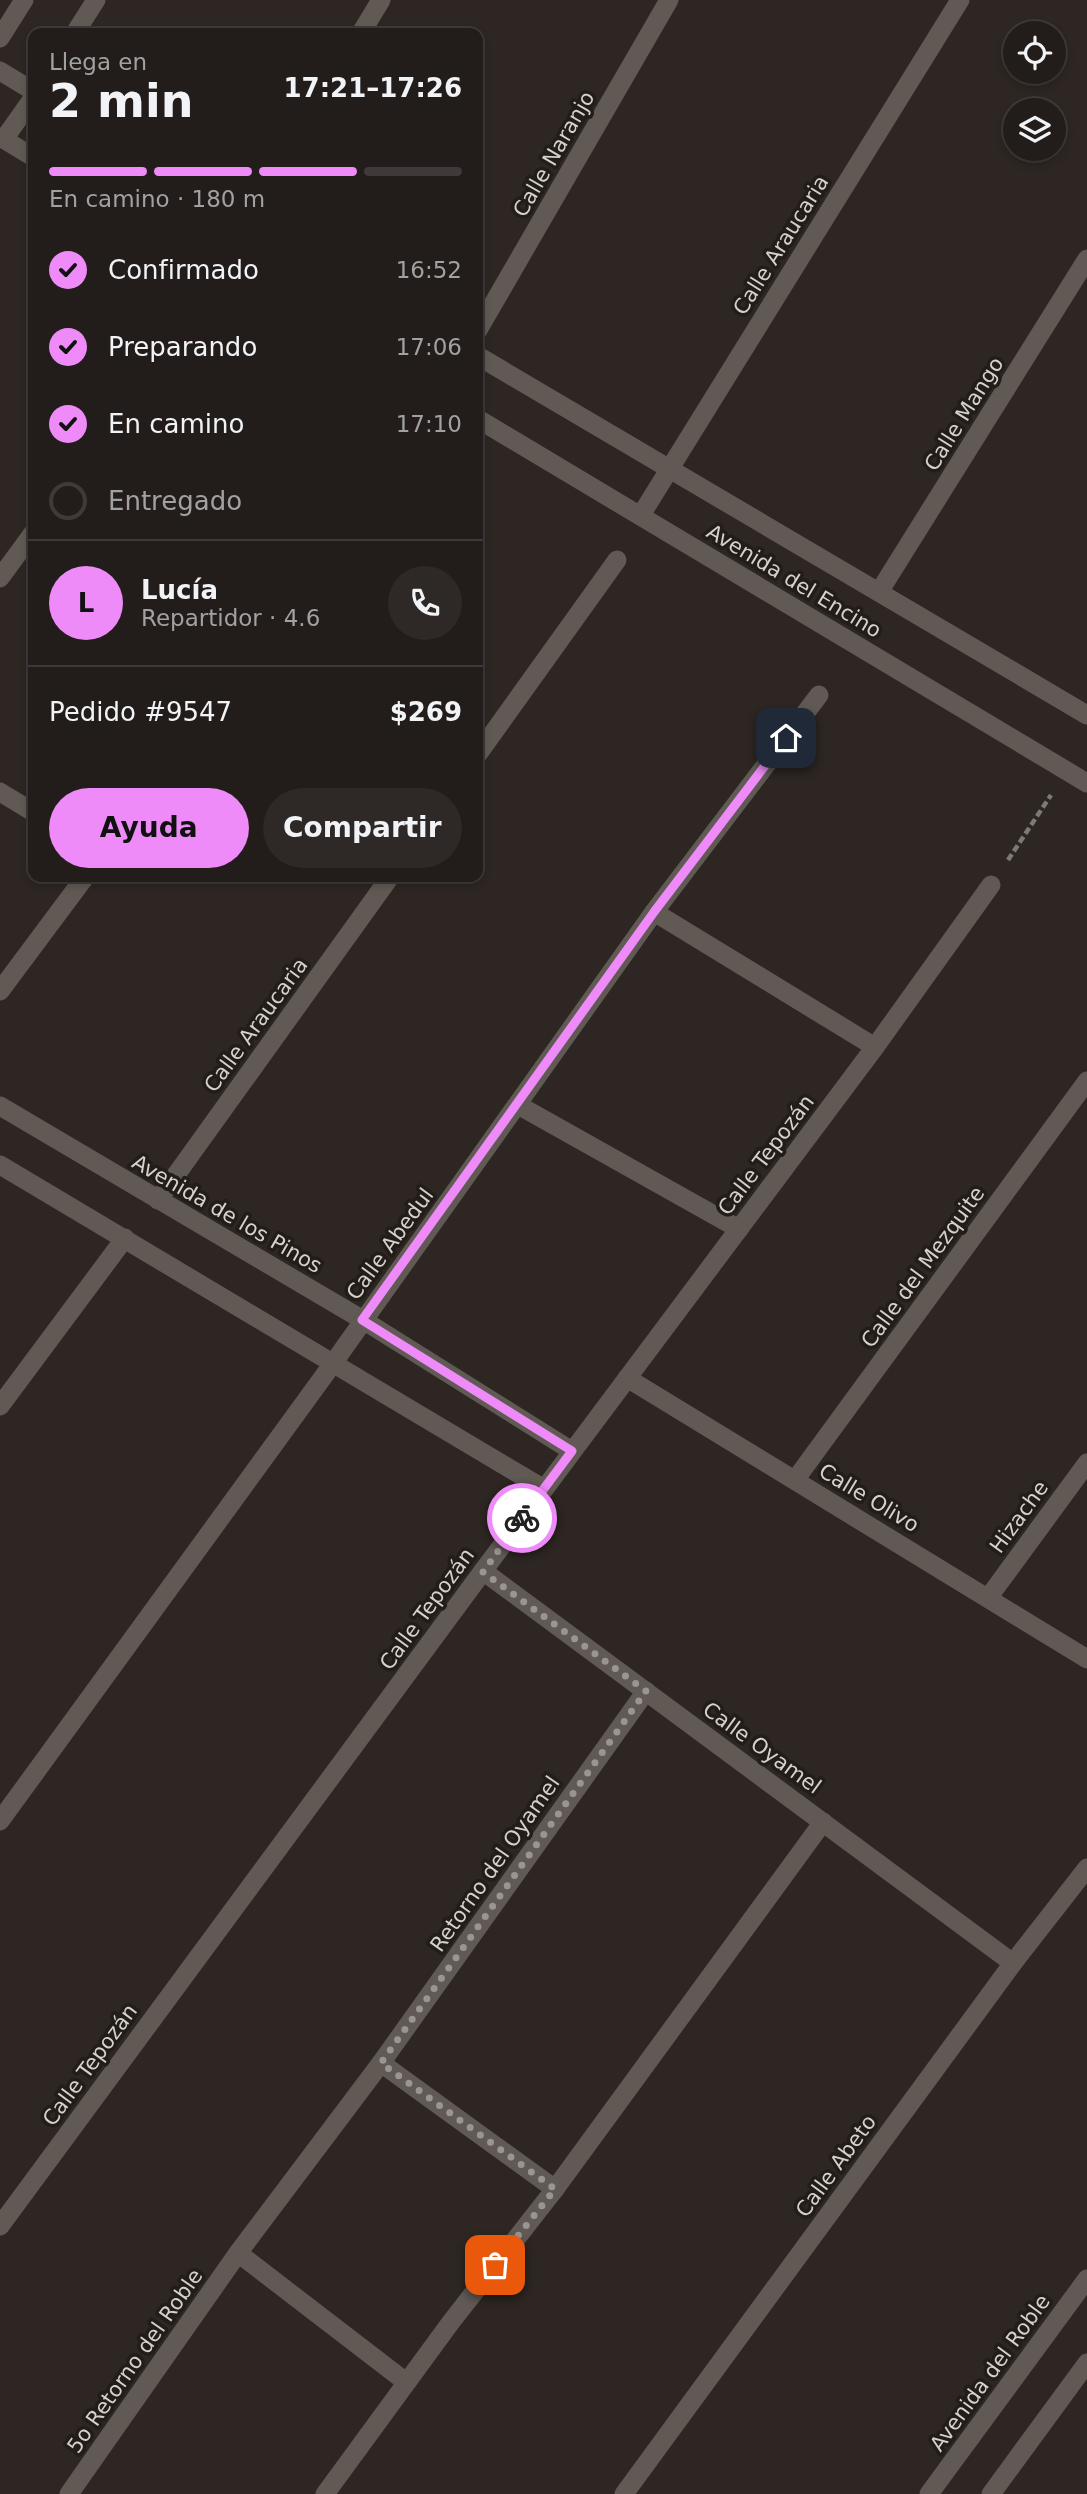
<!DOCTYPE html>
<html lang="es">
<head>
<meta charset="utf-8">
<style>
  body { margin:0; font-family:"DejaVu Sans",sans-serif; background:#2e2927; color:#f1f3f6; height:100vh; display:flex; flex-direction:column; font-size:26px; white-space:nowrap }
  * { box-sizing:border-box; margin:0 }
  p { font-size:23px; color:#a2a1a2 }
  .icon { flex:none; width:38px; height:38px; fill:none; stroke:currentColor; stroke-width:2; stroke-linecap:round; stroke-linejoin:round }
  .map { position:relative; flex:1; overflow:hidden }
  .side { position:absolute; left:28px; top:28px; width:455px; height:854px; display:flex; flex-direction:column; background:#221c1a; border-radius:14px; box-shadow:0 4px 10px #0003,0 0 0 2px #3f3a39 }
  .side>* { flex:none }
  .fabs { position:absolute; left:1003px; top:21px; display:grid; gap:14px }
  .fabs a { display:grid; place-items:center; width:63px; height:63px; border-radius:50%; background:#221c1a; box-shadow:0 4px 10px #0003,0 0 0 2px #3f3a39; font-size:35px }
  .pin { position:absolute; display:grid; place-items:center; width:60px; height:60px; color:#fff; margin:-30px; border-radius:14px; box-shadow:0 4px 10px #0006 }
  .courier { position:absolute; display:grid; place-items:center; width:70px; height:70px; margin:-35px; border:5px solid #ee8bf8; border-radius:50%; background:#fff; color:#222; box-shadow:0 2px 9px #0007 }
  .overview em { font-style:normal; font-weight:800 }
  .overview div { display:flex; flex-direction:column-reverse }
  .overview { display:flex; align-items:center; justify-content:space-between; height:119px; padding:0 21px }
  h1 { font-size:46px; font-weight:800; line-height:52px }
  .bar { display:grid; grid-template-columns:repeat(4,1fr); gap:10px 7px; align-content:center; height:84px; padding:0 21px }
  .bar i { height:9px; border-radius:5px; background:#3f3a39 }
  .bar .on { background:#ee8bf8 }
  .bar p { grid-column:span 4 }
  .line { display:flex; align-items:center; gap:18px; padding:0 21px; border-top:2px solid #3f3a39 }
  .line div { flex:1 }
  .round { display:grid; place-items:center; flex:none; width:74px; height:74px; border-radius:37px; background:#2e2927 }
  ol { padding:0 21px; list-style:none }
  li { display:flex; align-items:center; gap:21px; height:77px }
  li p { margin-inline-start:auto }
  li .icon { padding:7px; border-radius:50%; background:#ee8bf8; color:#111; stroke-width:4 }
  li:last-child { color:#a2a1a2 }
  li i { width:38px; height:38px; border:4px solid #3f3a39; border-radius:50% }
  .button { display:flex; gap:14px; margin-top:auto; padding:14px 21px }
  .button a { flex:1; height:80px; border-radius:42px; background:#ee8bf8; color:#111; font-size:28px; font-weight:800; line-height:80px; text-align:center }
  .button a+a { background:#2e2927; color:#f1f3f6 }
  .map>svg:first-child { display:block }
</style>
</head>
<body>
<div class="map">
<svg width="1087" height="2494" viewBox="0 0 1087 2494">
  <rect width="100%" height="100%" fill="#2d2622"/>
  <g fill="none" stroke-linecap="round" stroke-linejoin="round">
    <path stroke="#7e7975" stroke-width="4.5" stroke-dasharray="7 3.5" stroke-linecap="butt" d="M1008,860l43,-65"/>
    <g stroke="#605954" stroke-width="19">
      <path d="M361,33l20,-33"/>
      <path d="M478,330l191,-330"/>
      <path d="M641,515l319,-515"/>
      <path d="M0,578l33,-45"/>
      <path d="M879,592l208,-333"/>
      <path d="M478,754l139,-194"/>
      <path d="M0,792l33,20"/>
      <path d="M654,912l221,135"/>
      <path d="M0,991l85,-114"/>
      <path d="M518,1105l221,124"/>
      <path d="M0,1106l363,214 209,131"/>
      <path d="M0,1165l544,324"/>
      <path d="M158,1200l232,-323"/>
      <path d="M627,1378l460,281"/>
      <path d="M0,1406l125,-168"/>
      <path d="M795,1480l292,-399"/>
      <path d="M483,1571l530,392"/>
      <path d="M988,1598l99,-135"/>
      <path d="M0,1821l334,-459 320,-450 165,-217"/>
      <path d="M381,2063l174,126"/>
      <path d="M0,2226l483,-655 392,-524 116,-162"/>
      <path d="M238,2253l168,129"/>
      <path d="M69,2494l169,-241 143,-190 265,-372"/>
      <path d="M325,2494l126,-172 104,-133 268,-367"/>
      <path d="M624,2494l389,-531 74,-95"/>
      <path d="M929,2494l158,-215"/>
      <path d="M991,2494l96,-131"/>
    </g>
    <g stroke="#605954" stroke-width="19">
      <path d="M75,33l21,-33"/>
      <path d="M0,38l24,-38"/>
      <path d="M0,71l33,20"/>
      <path d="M0,137l33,20"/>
      <path d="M4,139l29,-41"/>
      <path d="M478,356l609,359"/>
      <path d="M478,419l609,364"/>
    </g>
  </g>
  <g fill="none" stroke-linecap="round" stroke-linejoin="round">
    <path stroke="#9a9592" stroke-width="7" stroke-dasharray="0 12.6" d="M495,2265l60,-76 -174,-126 265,-372 -163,-119 39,-54"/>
    <path stroke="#ee8bf8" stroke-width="9" d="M522,1518l50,-67 -210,-131 292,-408 132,-174"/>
  </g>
  <g text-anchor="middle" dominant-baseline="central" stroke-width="7" stroke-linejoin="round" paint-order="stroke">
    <g font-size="21" fill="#d5d1ce" stroke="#231d18">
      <text transform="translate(554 154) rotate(-60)">Calle Naranjo</text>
      <text transform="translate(781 245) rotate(-58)">Calle Araucaria</text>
      <text transform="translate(964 414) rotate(-58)">Calle Mango</text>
      <text transform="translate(794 581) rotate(31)">Avenida del Encino</text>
      <text transform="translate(256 1025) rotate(-54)">Calle Araucaria</text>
      <text transform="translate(766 1155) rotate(-53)">Calle Tepozán</text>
      <text transform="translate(227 1214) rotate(30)">Avenida de los Pinos</text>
      <text transform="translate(390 1244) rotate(-54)">Calle Abedul</text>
      <text transform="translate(923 1267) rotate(-54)">Calle del Mezquite</text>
      <text transform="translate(869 1498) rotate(31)">Calle Olivo</text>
      <text transform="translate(1019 1517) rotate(-54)">Hizache</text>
      <text transform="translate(427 1609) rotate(-54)">Calle Tepozán</text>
      <text transform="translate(762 1748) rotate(36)">Calle Oyamel</text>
      <text transform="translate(495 1864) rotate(-55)">Retorno del Oyamel</text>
      <text transform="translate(90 2065) rotate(-54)">Calle Tepozán</text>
      <text transform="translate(836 2166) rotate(-54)">Calle Abeto</text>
      <text transform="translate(135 2361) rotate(-55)">5o Retorno del Roble</text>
      <text transform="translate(990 2373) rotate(-54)">Avenida del Roble</text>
    </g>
  </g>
</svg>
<div class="fabs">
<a><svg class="icon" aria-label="locate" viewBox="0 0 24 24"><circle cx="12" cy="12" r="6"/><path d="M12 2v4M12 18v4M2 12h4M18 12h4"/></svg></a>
<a><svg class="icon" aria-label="layers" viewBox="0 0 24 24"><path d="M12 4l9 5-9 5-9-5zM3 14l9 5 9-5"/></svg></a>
</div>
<div class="pin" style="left:495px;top:2265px;background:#ea580c"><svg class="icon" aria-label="bag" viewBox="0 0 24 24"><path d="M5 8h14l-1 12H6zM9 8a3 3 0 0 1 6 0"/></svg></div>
<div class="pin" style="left:786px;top:738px;background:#1f2937"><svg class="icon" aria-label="home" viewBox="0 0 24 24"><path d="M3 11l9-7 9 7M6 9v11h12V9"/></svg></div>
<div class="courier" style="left:522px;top:1518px"><svg class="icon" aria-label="bike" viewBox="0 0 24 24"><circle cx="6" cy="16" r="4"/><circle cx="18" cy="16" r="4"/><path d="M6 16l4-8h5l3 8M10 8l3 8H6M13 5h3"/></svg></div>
<section class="side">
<div class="overview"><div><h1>2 min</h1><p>Llega en</p></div><em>17:21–17:26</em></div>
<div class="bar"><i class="on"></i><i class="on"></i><i class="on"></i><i></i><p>En camino · 180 m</p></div>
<ol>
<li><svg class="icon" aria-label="check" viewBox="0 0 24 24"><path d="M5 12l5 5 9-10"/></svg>Confirmado<p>16:52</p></li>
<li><svg class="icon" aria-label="check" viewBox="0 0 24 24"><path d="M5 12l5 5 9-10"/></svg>Preparando<p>17:06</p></li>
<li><svg class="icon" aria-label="check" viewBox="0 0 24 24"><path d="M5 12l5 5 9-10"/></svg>En camino<p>17:10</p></li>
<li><i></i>Entregado</li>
</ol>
<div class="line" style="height:126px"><b class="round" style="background:#ee8bf8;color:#111">L</b><div><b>Lucía</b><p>Repartidor · 4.6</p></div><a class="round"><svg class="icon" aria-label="phone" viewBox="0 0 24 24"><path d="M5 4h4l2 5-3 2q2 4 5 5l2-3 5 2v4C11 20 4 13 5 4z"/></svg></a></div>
<div class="line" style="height:91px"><div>Pedido #9547</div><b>$269</b></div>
<div class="button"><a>Ayuda</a><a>Compartir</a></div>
</section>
</div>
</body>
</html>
